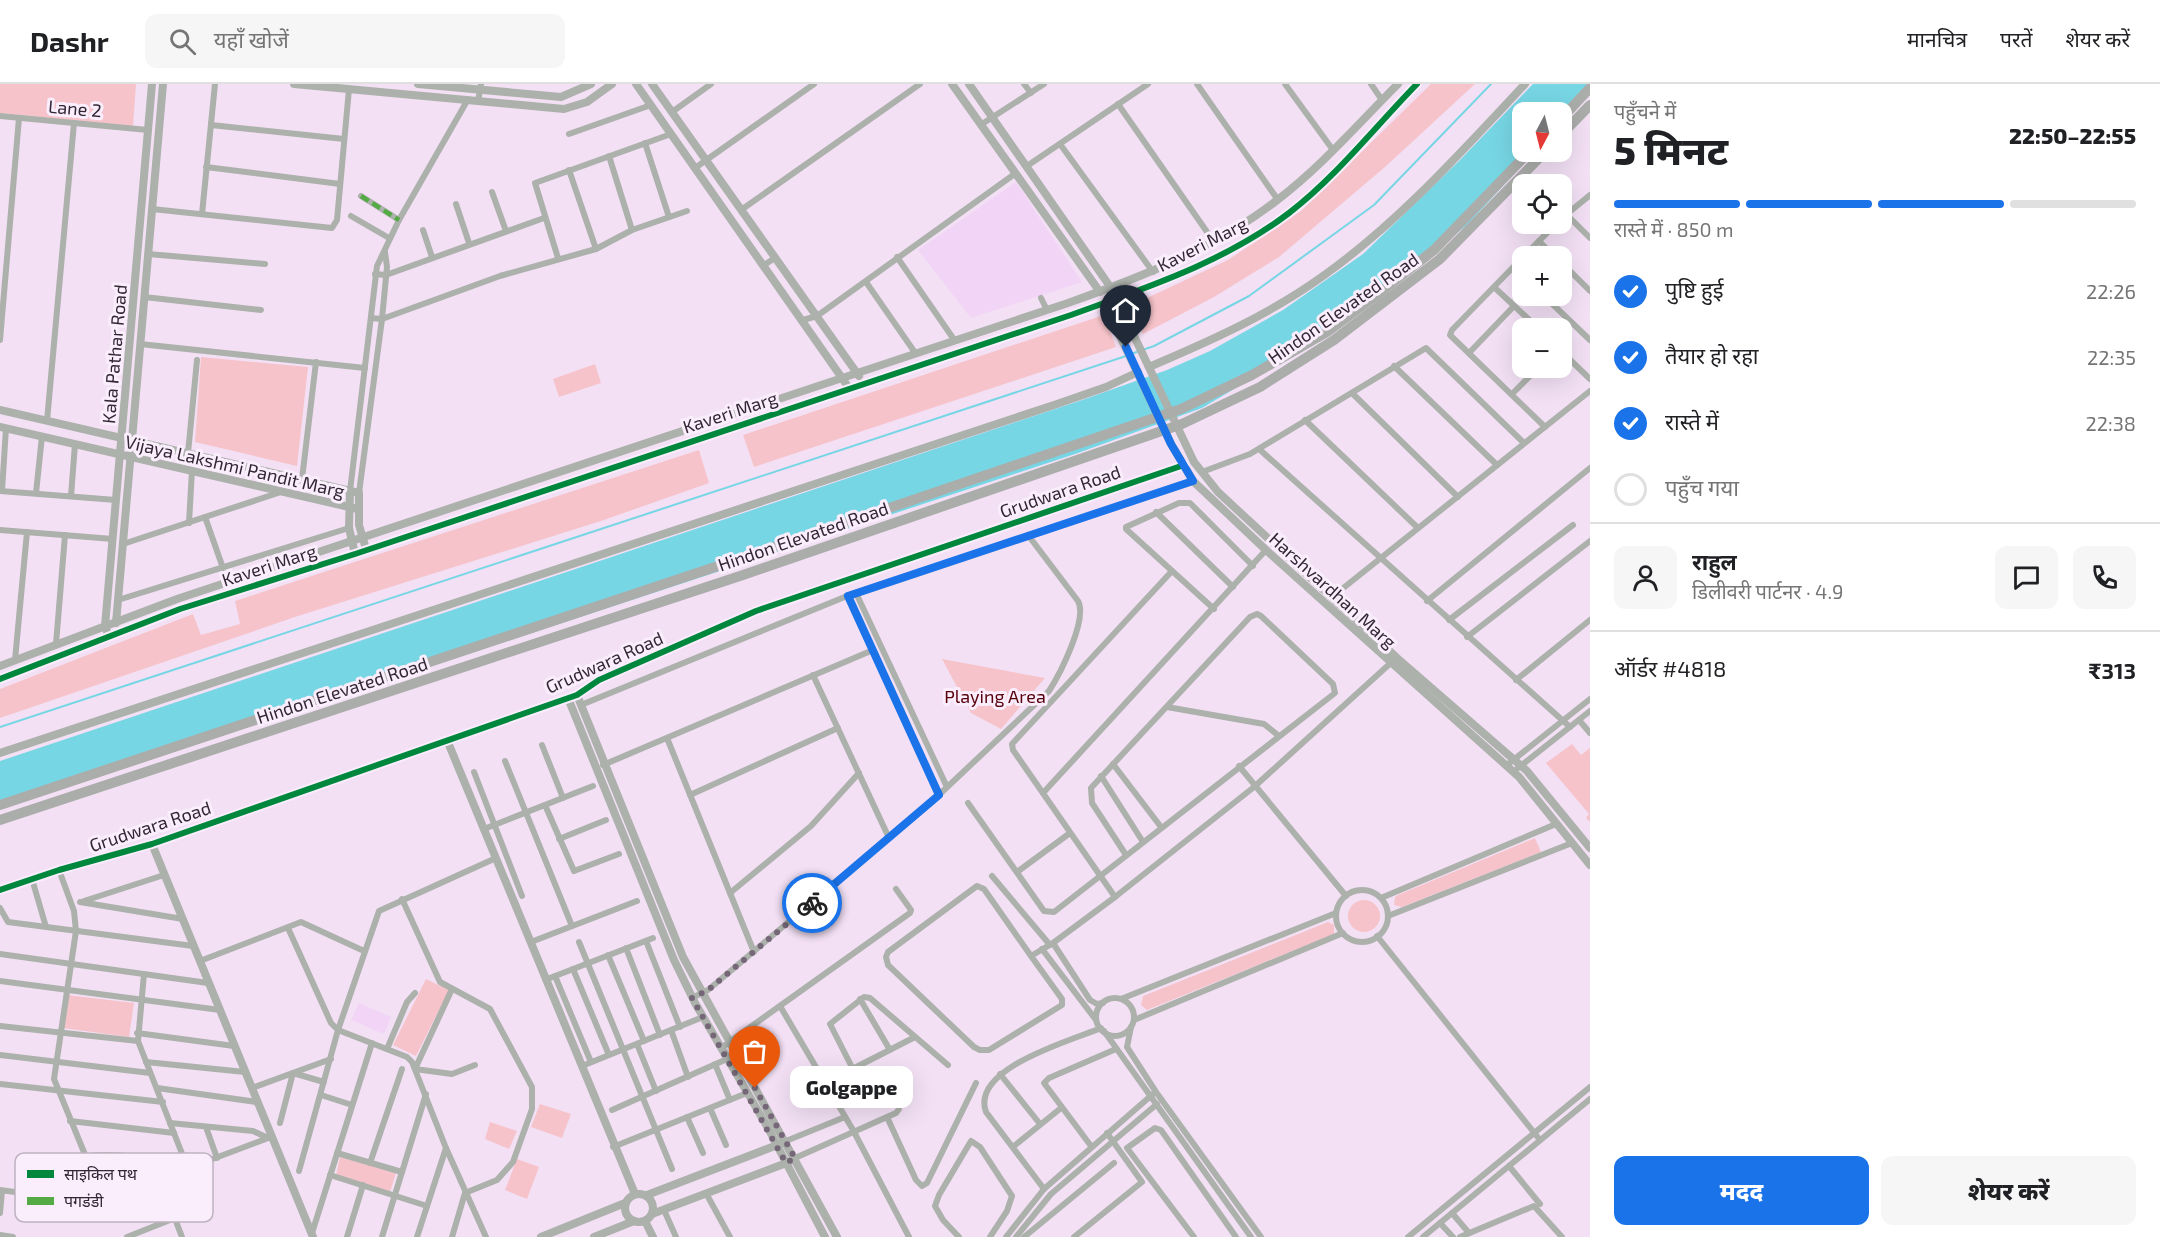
<!DOCTYPE html>
<html lang="hi">
<head>
<meta charset="utf-8">
<style>
  body { margin:0; font-family:"Exo 2","Noto Sans Devanagari",sans-serif; background:#f6f6f6; color:#202124; height:100vh; display:flex; flex-direction:column; font-size:22px; white-space:nowrap }
  * { box-sizing:border-box; margin:0 }
  p { font-size:20px; color:#757577 }
  .icon { flex:none; width:33px; height:33px; fill:none; stroke:currentColor; stroke-width:2; stroke-linecap:round; stroke-linejoin:round }
  .map { position:relative; flex:1; overflow:hidden }
  .panel { display:flex; flex-direction:column; background:#fff; width:570px }
  .panel>* { flex:none }
  .needle { width:39px; rotate:187deg }
  .buttons { position:absolute; left:1512px; top:18px; display:grid; gap:12px }
  .buttons a { display:grid; place-items:center; width:60px; height:60px; border-radius:12px; background:#fff; box-shadow:0 6px 24px #0002; font-size:30px }
  .pin { position:absolute; display:grid; place-items:center; width:51px; height:51px; color:#fff; margin:-62px -26px; border-radius:50% 50% 50% 0; rotate:-45deg; box-shadow:0 0 6px #0007 }
  .pin .icon { rotate:45deg }
  .courier { position:absolute; display:grid; place-items:center; width:60px; height:60px; margin:-30px; border:4px solid #1a73e8; border-radius:50%; background:#fff; color:#222; box-shadow:0 2px 8px #0007 }
  .bubble { position:absolute; height:42px; border-radius:12px; background:#fff; box-shadow:0 6px 24px #0002; font-size:20px; font-weight:800; line-height:42px; text-align:center }
  .headline em { font-style:normal; font-weight:800 }
  .headline div { display:flex; flex-direction:column-reverse }
  .headline { display:flex; align-items:center; justify-content:space-between; height:102px; padding:0 24px }
  h1 { font-size:39px; font-weight:800; line-height:45px }
  .bar { display:grid; grid-template-columns:repeat(4,1fr); gap:9px 6px; align-content:center; height:72px; padding:0 24px }
  .bar i { height:8px; border-radius:4px; background:#e0e0e0 }
  .bar .selected { background:#1a73e8 }
  .bar p { grid-column:span 4 }
  .line { display:flex; align-items:center; gap:15px; padding:0 24px; border-top:2px solid #e0e0e0 }
  .line div { flex:1 }
  .round { display:grid; place-items:center; flex:none; width:63px; height:63px; border-radius:12px; background:#f6f6f6 }
  ol { padding:0 24px; list-style:none }
  li { display:flex; align-items:center; gap:18px; height:66px }
  li p { margin-inline-start:auto }
  li .icon { padding:6px; border-radius:50%; background:#1a73e8; color:#fff; stroke-width:4 }
  li:last-child { color:#757577 }
  li i { width:33px; height:33px; border:3px solid #e0e0e0; border-radius:50% }
  .action { display:flex; gap:12px; margin-top:auto; padding:12px 24px }
  .action a { flex:1; height:69px; border-radius:12px; background:#1a73e8; color:#fff; font-size:24px; font-weight:800; line-height:69px; text-align:center }
  .action a+a { background:#f6f6f6; color:#202124 }
  header { display:flex; align-items:center; gap:36px; box-sizing:border-box; height:84px; padding:0 30px; background:#fff; border-bottom:2px solid #e0e0e0 }
  header strong { font-size:28px }
  nav { display:flex; gap:33px; margin-inline-start:auto; font-size:21px }
  .search { width:420px; height:54px; background:#f6f6f6; display:flex; align-items:center; gap:15px; box-sizing:border-box; padding:0 21px; border-radius:12px; color:#757577; font-size:22px }
  main { display:flex; flex:1; min-height:0 }
  .map>svg:first-child { display:block }
</style>
</head>
<body>
<header>
<strong>Dashr</strong>
<div class="search"><svg class="icon" aria-label="search" viewBox="0 0 24 24"><circle cx="10" cy="10" r="6"/><path d="M15 15l6 6"/></svg>यहाँ खोजें</div>
<nav><a>मानचित्र</a><a>परतें</a><a>शेयर करें</a></nav>
</header>
<main>
<div class="map">
<svg width="1590" height="1153" viewBox="0 0 1590 1153">
  <rect width="100%" height="100%" fill="#f3e0f5"/>
  <g fill="#f2d5f6">
    <path d="M1016,98l66,100 -111,36 -53,-68z"/>
    <path d="M359,919l32,14 -7,17 -33,-14z"/>
  </g>
  <g fill="#f6c3ca">
    <path d="M0,0h136l-3,42 -133,-13z"/>
    <path d="M1431,0h44l-90,83 -106,90 -65,40 -71,37 -13,-28 98,-46 73,-49z"/>
    <path d="M1104,231l12,32 -362,120 -11,-32z"/>
    <path d="M201,273l107,10 -11,99 -102,-24z"/>
    <path d="M595,280l6,19 -42,14 -6,-18z"/>
    <path d="M699,366l10,33 -108,38 -303,95 -298,102v-29l193,-75 8,21 39,-11 -5,-23z"/>
    <path d="M942,575l103,19 -44,51 -30,-16z"/>
    <path d="M1572,660l9,11 9,-7v74l-4,-4 3,-4 -43,-51z"/>
    <path d="M1535,754l6,14 -139,55 -8,-2 1,-8 3,-2z"/>
    <circle cx="1364" cy="832" r="16"/>
    <path d="M1328,838l6,3v9l-187,76 -6,-5 2,-9z"/>
    <path d="M426,895l23,11 -33,66 -23,-11z"/>
    <path d="M67,911l67,8 -5,34 -66,-9z"/>
    <path d="M540,1020l31,10 -9,24 -31,-11z"/>
    <path d="M490,1038l27,9 -8,18 -24,-10z"/>
    <path d="M340,1073l56,16 -6,19 -54,-16z"/>
    <path d="M517,1075l22,8 -12,32 -22,-9z"/>
  </g>
  <path fill="#77d6e4" d="M1533,0h57l-28,28h-40v40h12l-67,73 -132,104 -133,79 -124,45 -1078,355v-47l1082,-361 85,-30 43,-19 73,-41 80,-56 96,-93z"/>
  <g fill="none" stroke-linecap="round" stroke-linejoin="round">
    <g stroke="#77d6e4" stroke-width="2">
      <path d="M1131,270l23,-8 95,-50 125,-91 117,-121"/>
      <path d="M0,643l1126,-371"/>
    </g>
    <g stroke="#acb1ab" stroke-width="6">
      <path d="M1024,0l7,9"/>
      <path d="M1197,0l81,116"/>
      <path d="M1285,0l48,66"/>
      <path d="M1371,0l11,16"/>
      <path d="M478,18l3,-18"/>
      <path d="M1118,20l96,138"/>
      <path d="M672,28l39,-28"/>
      <path d="M0,32l148,14"/>
      <path d="M982,40l62,-40"/>
      <path d="M211,41l133,14"/>
      <path d="M569,50l82,-29"/>
      <path d="M645,59l24,74"/>
      <path d="M1060,60l93,128"/>
      <path d="M609,72l23,74"/>
      <path d="M1027,82l121,-82"/>
      <path d="M206,83l134,17"/>
      <path d="M695,84l119,-84"/>
      <path d="M569,86l27,79"/>
      <path d="M492,108l14,39"/>
      <path d="M361,112l38,24"/>
      <path d="M456,120l13,39"/>
      <path d="M152,125l180,19 5,-8 12,-131"/>
      <path d="M741,126l179,-126"/>
      <path d="M202,130l13,-130"/>
      <path d="M1566,130l24,24"/>
      <path d="M351,132l38,22"/>
      <path d="M1562,134l28,-23"/>
      <path d="M423,146l9,27"/>
      <path d="M1539,157l15,15"/>
      <path d="M148,170l117,10"/>
      <path d="M1524,172l32,-32"/>
      <path d="M897,173l58,84"/>
      <path d="M558,174l-23,-75 136,-49"/>
      <path d="M1522,174l-70,72 -2,5 95,92"/>
      <path d="M1562,179l28,28"/>
      <path d="M764,181l11,-7"/>
      <path d="M1514,183l8,8"/>
      <path d="M375,190l11,1 158,-57"/>
      <path d="M866,198l50,72"/>
      <path d="M1494,203l44,41"/>
      <path d="M1544,212l46,44"/>
      <path d="M144,213l117,13"/>
      <path d="M1041,214l6,12"/>
      <path d="M371,234l11,1 118,-43 96,-27 36,-19 55,-19"/>
      <path d="M803,236l14,-4 199,-143"/>
      <path d="M0,256l19,-222"/>
      <path d="M140,260l225,24"/>
      <path d="M1562,268l28,27"/>
      <path d="M1469,269l45,-47"/>
      <path d="M1394,282l103,99"/>
      <path d="M1352,309l106,104"/>
      <path d="M1512,310l26,-26"/>
      <path d="M1305,336l113,108"/>
      <path d="M47,337l27,-298"/>
      <path d="M1259,365l311,278"/>
      <path d="M188,369l9,-93"/>
      <path d="M1202,388l48,-18 176,-106 98,95"/>
      <path d="M302,395l14,-117"/>
      <path d="M0,407l116,9"/>
      <path d="M2,407l4,-63"/>
      <path d="M350,407l27,-225 22,-46 68,-119"/>
      <path d="M36,409l6,-57"/>
      <path d="M359,409l23,-174 5,-52 -2,-15"/>
      <path d="M71,412l4,-52"/>
      <path d="M1156,428l77,75"/>
      <path d="M205,433l18,51"/>
      <path d="M189,439l3,-53"/>
      <path d="M0,446l113,9"/>
      <path d="M123,460l158,-52"/>
      <path d="M856,509l91,194"/>
      <path d="M1332,513l258,-206"/>
      <path d="M118,516l231,-72"/>
      <path d="M1427,517l163,-133"/>
      <path d="M1214,525l-88,-80v-2l53,-24h11l63,63"/>
      <path d="M1449,536l124,-95"/>
      <path d="M1467,553l123,-96"/>
      <path d="M56,560l9,-109"/>
      <path d="M15,576l12,-128"/>
      <path d="M813,591l76,163"/>
      <path d="M1516,596l74,-60"/>
      <path d="M581,621l271,-111 341,-113"/>
      <path d="M1167,623l97,17 15,12"/>
      <path d="M1579,636l11,13"/>
      <path d="M667,654l87,214"/>
      <path d="M542,661l21,53"/>
      <path d="M505,677l67,165"/>
      <path d="M1113,680l48,63"/>
      <path d="M603,681l270,-115"/>
      <path d="M1507,681l83,-66"/>
      <path d="M1239,682l107,130"/>
      <path d="M474,688l48,124"/>
      <path d="M1513,688l77,-61"/>
      <path d="M1101,692l42,66"/>
      <path d="M942,708l107,-101c11,-17 39,-72 29,-90l-50,-66"/>
      <path d="M1043,709l223,-243"/>
      <path d="M690,711l148,-67"/>
      <path d="M968,719l76,108 10,1 281,-219 -2,-9 -72,-68 -4,-2 -7,3 -159,171 1,15 34,52"/>
      <path d="M545,721l29,66 45,-17"/>
      <path d="M484,745l109,-43"/>
      <path d="M559,755l47,-19"/>
      <path d="M59,786l15,41 2,20 -22,148 50,122"/>
      <path d="M1017,788l53,-39"/>
      <path d="M992,792l58,69"/>
      <path d="M32,795l14,48"/>
      <circle cx="1362" cy="832" r="26"/>
      <path d="M730,809l81,-67 48,-53"/>
      <path d="M1115,813l-102,-147 -1,-6 160,-173"/>
      <path d="M1381,814l175,-74"/>
      <path d="M402,815l38,83 50,27 42,78v22l-19,53 -16,18 -32,13 -13,44"/>
      <path d="M84,817l80,-26"/>
      <path d="M80,818l103,17"/>
      <path d="M0,824l8,14 185,24"/>
      <path d="M1388,832l184,-73"/>
      <path d="M288,844l43,95 7,7 69,27 5,5 34,86 40,89"/>
      <path d="M1377,852l163,204"/>
      <path d="M646,857l34,86"/>
      <path d="M531,858l106,-41"/>
      <path d="M579,858l93,227"/>
      <path d="M1053,859l37,57 7,4 6,-1"/>
      <path d="M626,864l34,87"/>
      <path d="M1042,865l54,71"/>
      <path d="M0,870l208,29"/>
      <path d="M608,871l36,86"/>
      <path d="M1031,872l-47,-67 -7,-3 -89,66 -2,5 2,8 86,82 6,3h9l73,-45v-6l-31,-43 22,-13 62,-46 139,-110 140,-127"/>
      <path d="M200,877l101,-39 63,29"/>
      <path d="M573,885l36,86"/>
      <path d="M144,890l-6,67 50,128"/>
      <path d="M555,892l36,86"/>
      <path d="M550,894l103,-40"/>
      <path d="M0,897l220,29"/>
      <path d="M452,905l-37,80 37,5 23,-9"/>
      <path d="M692,914l16,-8 231,-195 -91,-199"/>
      <circle cx="1115" cy="933" r="19"/>
      <path d="M860,915l30,51"/>
      <path d="M1121,915l215,-86"/>
      <path d="M780,922l73,124 56,107"/>
      <path d="M1134,936l209,-87"/>
      <path d="M0,942l138,15"/>
      <path d="M1131,943l-4,20 29,45 105,145"/>
      <path d="M671,946l17,47"/>
      <path d="M1104,947l147,206"/>
      <path d="M137,949l97,13"/>
      <path d="M637,960l19,47"/>
      <path d="M721,964l189,-135 1,-3 -15,-21"/>
      <path d="M387,965l20,-47 8,-9"/>
      <path d="M0,971l150,18"/>
      <path d="M146,978l99,10"/>
      <path d="M715,980l15,36"/>
      <path d="M582,982l121,-49"/>
      <path d="M1000,990l40,50"/>
      <path d="M825,999l90,-46"/>
      <path d="M0,1000l163,18"/>
      <path d="M861,1001l-31,-61 34,-27 6,1 78,67"/>
      <path d="M157,1004l100,14"/>
      <path d="M252,1004l79,-29"/>
      <path d="M321,1011l31,10"/>
      <path d="M710,1024l16,37"/>
      <path d="M612,1026l115,-51"/>
      <path d="M687,1033l16,36"/>
      <path d="M887,1033l29,63 6,6 5,-3 49,-100"/>
      <path d="M70,1037l104,12"/>
      <path d="M170,1039l83,8 15,7"/>
      <path d="M280,1039l13,-50 31,9"/>
      <path d="M206,1043l11,31"/>
      <path d="M786,1057l59,-24"/>
      <path d="M1014,1062l47,-38"/>
      <path d="M1091,1062l-47,-63 5,-5 67,-29"/>
      <path d="M613,1063l134,-54"/>
      <path d="M337,1069l65,19"/>
      <path d="M117,1072l14,35"/>
      <path d="M84,1073c27,-6 75,2 101,13"/>
      <path d="M795,1074l101,-45 3,-4 -2,-16"/>
      <path d="M370,1079l32,-94"/>
      <path d="M1509,1082l31,38"/>
      <path d="M299,1087l39,-141 41,-119 117,-53"/>
      <path d="M330,1091l97,31"/>
      <path d="M160,1096l22,57"/>
      <path d="M1044,1105l-58,-77c-16,-44 87,-72 115,-84"/>
      <path d="M0,1106l96,13 175,-66"/>
      <path d="M707,1111l23,42"/>
      <path d="M664,1126l12,27"/>
      <path d="M0,1129l2,-22"/>
      <path d="M1452,1129l17,20"/>
      <path d="M1440,1139l13,14"/>
      <path d="M312,1149l60,-190"/>
      <path d="M0,1151l13,2"/>
      <path d="M127,1153l48,-19"/>
      <path d="M347,1153l16,-52"/>
      <path d="M382,1153l44,-143"/>
      <path d="M417,1153l29,-89"/>
      <path d="M959,1153l-16,-17 -8,-14 4,-11 32,-54 9,6 32,49 -5,15 -17,26"/>
      <path d="M1006,1153l38,-48 109,-95"/>
      <path d="M1016,1153l35,-43 106,-90"/>
      <path d="M1024,1153l90,-74"/>
      <path d="M1074,1153l68,-55 -35,-49"/>
      <path d="M1194,1153l-67,-89 28,-20 6,2 75,107"/>
      <path d="M1408,1153l182,-150"/>
      <path d="M1423,1153l167,-138"/>
      <path d="M1460,1153l74,-31 28,31"/>
    </g>
    <g stroke="#acb1ab" stroke-width="8">
      <path d="M294,0l270,25 23,-7 25,-18"/>
      <path d="M418,0l143,13 30,-13"/>
      <path d="M636,0l213,304"/>
      <path d="M652,0l207,292"/>
      <path d="M952,0l148,208"/>
      <path d="M969,0l142,204"/>
      <path d="M1116,214l78,164 24,30 179,166 130,113 63,77"/>
      <path d="M1104,218l67,142 23,38 72,68 253,227 71,88"/>
      <path d="M1149,283c61,-26 120,-52 174,-91 75,-53 139,-125 202,-192"/>
      <path d="M0,326l359,83v32l7,24"/>
      <path d="M0,343l358,82"/>
      <path d="M350,407l-1,37 6,26"/>
      <path d="M116,539l47,-539"/>
      <path d="M109,553l-4,-11 47,-542"/>
      <path d="M0,582l177,-67 891,-296c73,-26 146,-54 208,-102 45,-34 83,-78 122,-117"/>
      <path d="M0,595l180,-70 175,-55 716,-239c74,-27 154,-53 218,-102 47,-36 86,-86 128,-129"/>
      <path d="M577,611l106,262 154,280"/>
      <path d="M568,614l106,262 21,43 73,125 57,109"/>
      <path d="M447,656l188,454"/>
      <path d="M0,669l1054,-348 52,-18 32,-15"/>
      <path d="M152,760l161,393"/>
      <path d="M0,806l59,-20 93,-26 425,-149 22,-15 157,-69 428,-146"/>
      <circle cx="639" cy="1124" r="14"/>
      <path d="M647,1111l133,-51"/>
      <path d="M652,1130l137,-52"/>
      <path d="M645,1137l8,16"/>
      <path d="M541,1153l84,-34"/>
      <path d="M594,1153l40,-16"/>
    </g>
    <g stroke="#abadab" stroke-width="10">
      <path d="M1562,34l28,-30"/>
      <path d="M1562,50l28,-29"/>
    </g>
    <g stroke="#abadab" stroke-width="10">
      <path d="M0,721l739,-246 442,-150 71,-34 75,-43 51,-38 56,-44 95,-98"/>
      <path d="M0,736l743,-245 439,-151 78,-37 74,-47 106,-81 105,-107"/>
    </g>
    <path stroke="#54aa45" stroke-width="4.5" stroke-dasharray="9 4.5" stroke-linecap="butt" d="M361,112l38,24"/>
    <defs>
      <g id="cycleway">
        <path d="M0,595l180,-70 175,-55 716,-239c74,-27 154,-53 218,-102 47,-36 86,-86 128,-129"/>
        <path d="M0,806l59,-20 93,-26 425,-149 22,-15 157,-69 428,-146"/>
      </g>
    </defs>
    <use href="#cycleway" stroke="#faedfc" stroke-width="10"/>
    <use href="#cycleway" stroke="#00873e" stroke-width="6"/>
  </g>
  <g fill="none" stroke-linecap="round" stroke-linejoin="round">
    <path stroke="#766778" stroke-width="6" stroke-dasharray="0 10.8" d="M755,1004l40,70 -9,5 -94,-165 16,-8 104,-87"/>
    <path stroke="#1a73e8" stroke-width="8" d="M812,819l127,-108 -91,-199 345,-115 -22,-37 -45,-97"/>
  </g>
  <g text-anchor="middle" dominant-baseline="central" stroke-width="6" stroke-linejoin="round" paint-order="stroke">
    <g font-size="18" fill="#332634" stroke="#faedfc">
      <text transform="translate(75 24) rotate(5)">Lane 2</text>
      <text transform="translate(1202 160) rotate(-27)">Kaveri Marg</text>
      <text transform="translate(1343 224) rotate(-35)">Hindon Elevated Road</text>
      <text transform="translate(114 270) rotate(-85)">Kala Pathar Road</text>
      <text transform="translate(730 328) rotate(-18)">Kaveri Marg</text>
      <text transform="translate(235 382) rotate(13)">Vijaya Lakshmi Pandit Marg</text>
      <text transform="translate(1060 407) rotate(-19)">Grudwara Road</text>
      <text transform="translate(803 452) rotate(-19)">Hindon Elevated Road</text>
      <text transform="translate(269 481) rotate(-18)">Kaveri Marg</text>
      <text transform="translate(1333 506) rotate(42)">Harshvardhan Marg</text>
      <text transform="translate(604 578) rotate(-24)">Grudwara Road</text>
      <text transform="translate(342 606) rotate(-18)">Hindon Elevated Road</text>
      <text transform="translate(150 742) rotate(-18)">Grudwara Road</text>
    </g>
    <g font-size="18" fill="#57000a" stroke="#faedfc">
      <text x="995" y="612">Playing Area</text>
    </g>
  </g>
  <rect x="15" y="1069" width="198" height="69" rx="9" fill="#faedfc" stroke="#beb1c0" stroke-width="1.5"/>
  <rect x="27" y="1086" width="27" height="8" fill="#00873e"/>
  <rect x="27" y="1113" width="27" height="8" fill="#54aa45"/>
  <g font-size="16" fill="#332634">
    <text x="64" y="1096">साइकिल पथ</text>
    <text x="64" y="1123">पगडंडी</text>
  </g>
</svg>
<div class="buttons">
<a><svg class="needle" viewBox="-14 -14 28 28"><path d="M0-13l5 13h-10z" fill="#e53935"/><path d="M0 13l5-13h-10z" fill="#757577"/></svg></a>
<a><svg class="icon" aria-label="locate" viewBox="0 0 24 24"><circle cx="12" cy="12" r="6"/><path d="M12 2v4M12 18v4M2 12h4M18 12h4"/></svg></a>
<a>+</a>
<a>−</a>
</div>
<div class="pin" style="left:755px;top:1004px;background:#ea580c"><svg class="icon" aria-label="bag" viewBox="0 0 24 24"><path d="M5 8h14l-1 12H6zM9 8a3 3 0 0 1 6 0"/></svg></div>
<div class="pin" style="left:1126px;top:263px;background:#1f2937"><svg class="icon" aria-label="home" viewBox="0 0 24 24"><path d="M3 11l9-7 9 7M6 9v11h12V9"/></svg></div>
<div class="courier" style="left:812px;top:819px"><svg class="icon" aria-label="bike" viewBox="0 0 24 24"><circle cx="6" cy="16" r="4"/><circle cx="18" cy="16" r="4"/><path d="M6 16l4-8h5l3 8M10 8l3 8H6M13 5h3"/></svg></div>
<div class="bubble" style="left:790px;top:982px;width:123px">Golgappe</div>
</div>
<section class="panel">
<div class="headline"><div><h1>5 मिनट</h1><p>पहुँचने में</p></div><em>22:50–22:55</em></div>
<div class="bar"><i class="selected"></i><i class="selected"></i><i class="selected"></i><i></i><p>रास्ते में · 850 m</p></div>
<ol>
<li><svg class="icon" aria-label="check" viewBox="0 0 24 24"><path d="M5 12l5 5 9-10"/></svg>पुष्टि हुई<p>22:26</p></li>
<li><svg class="icon" aria-label="check" viewBox="0 0 24 24"><path d="M5 12l5 5 9-10"/></svg>तैयार हो रहा<p>22:35</p></li>
<li><svg class="icon" aria-label="check" viewBox="0 0 24 24"><path d="M5 12l5 5 9-10"/></svg>रास्ते में<p>22:38</p></li>
<li><i></i>पहुँच गया</li>
</ol>
<div class="line" style="height:108px"><a class="round"><svg class="icon" aria-label="person" viewBox="0 0 24 24"><circle cx="12" cy="8" r="4"/><path d="M4 21q1-7 8-7t8 7"/></svg></a><div><b>राहुल</b><p>डिलीवरी पार्टनर · 4.9</p></div><a class="round"><svg class="icon" aria-label="chat" viewBox="0 0 24 24"><path d="M4 5h16v11H9l-5 4z"/></svg></a><a class="round"><svg class="icon" aria-label="phone" viewBox="0 0 24 24"><path d="M5 4h4l2 5-3 2q2 4 5 5l2-3 5 2v4C11 20 4 13 5 4z"/></svg></a></div>
<div class="line" style="height:78px"><div>ऑर्डर #4818</div><b>₹313</b></div>
<div class="action"><a>मदद</a><a>शेयर करें</a></div>
</section>
</main>
</body>
</html>
